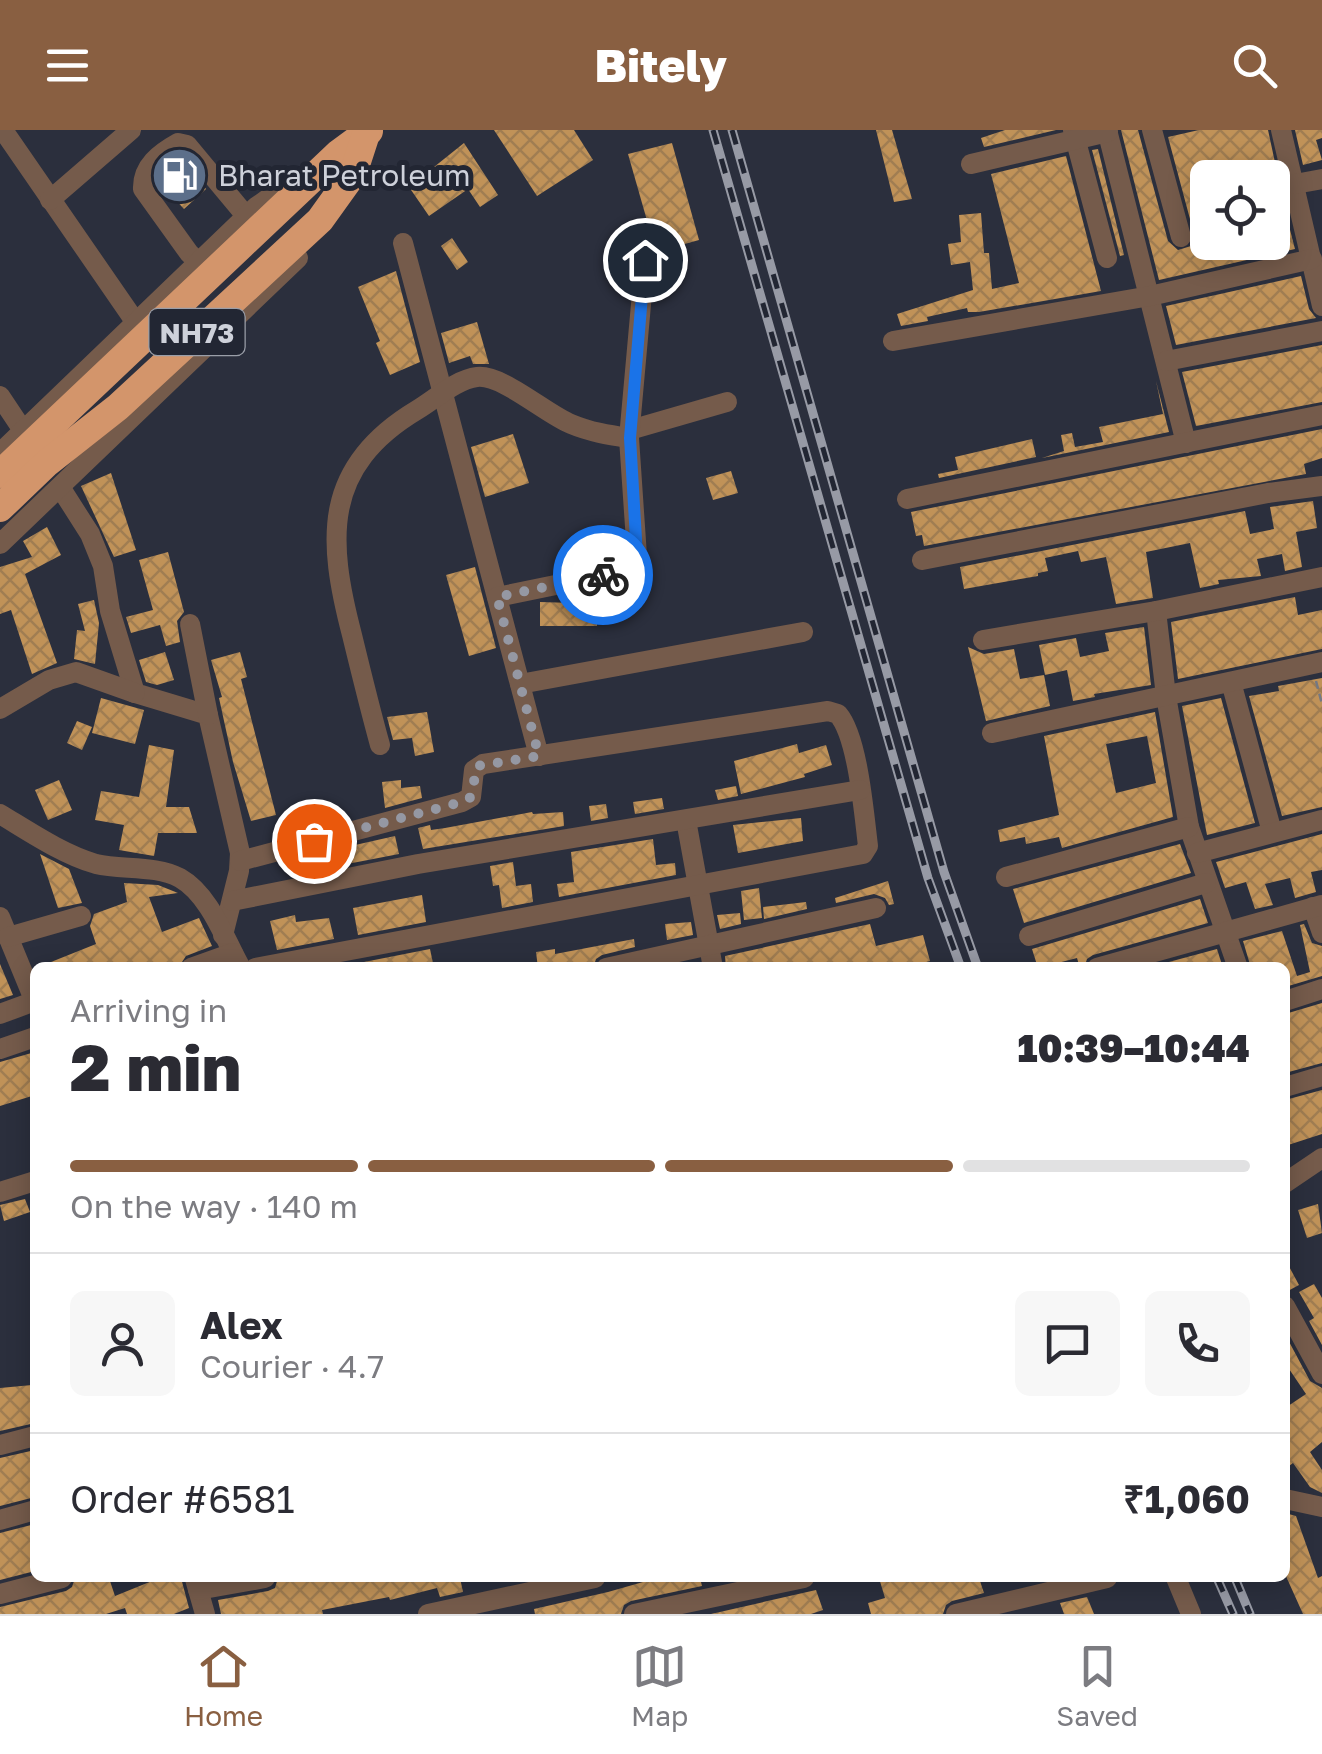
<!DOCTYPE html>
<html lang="en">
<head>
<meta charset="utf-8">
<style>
  body { margin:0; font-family:"Golos Text",sans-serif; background:#f7f7f7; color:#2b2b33; height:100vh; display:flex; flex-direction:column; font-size:38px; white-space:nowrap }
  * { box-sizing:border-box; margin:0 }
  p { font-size:32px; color:#7c7c81 }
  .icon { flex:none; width:55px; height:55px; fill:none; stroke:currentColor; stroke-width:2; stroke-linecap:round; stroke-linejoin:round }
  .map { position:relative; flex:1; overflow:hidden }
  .side { position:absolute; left:30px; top:832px; width:1260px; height:620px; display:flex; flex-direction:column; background:#fff; border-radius:15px; box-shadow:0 5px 25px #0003 }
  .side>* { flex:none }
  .buttons { position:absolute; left:1190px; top:30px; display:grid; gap:20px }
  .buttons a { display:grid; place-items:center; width:100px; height:100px; border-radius:15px; background:#fff; box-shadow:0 5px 25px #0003; font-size:50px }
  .pin { position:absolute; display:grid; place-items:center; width:85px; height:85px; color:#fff; margin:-42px; border:5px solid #fff; border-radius:50%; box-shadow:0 2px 10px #0007 }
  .courier { position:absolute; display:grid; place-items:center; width:100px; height:100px; margin:-50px; border:8px solid #1a73e8; border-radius:50%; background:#fff; color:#222; box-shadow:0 2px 12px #0007 }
  .headline em { font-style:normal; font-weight:800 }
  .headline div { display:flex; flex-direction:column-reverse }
  .headline { display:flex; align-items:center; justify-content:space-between; height:170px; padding:0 40px }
  h1 { font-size:65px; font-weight:800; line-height:75px }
  .bar { display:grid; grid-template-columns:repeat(4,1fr); gap:15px 10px; align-content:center; height:120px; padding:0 40px }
  .bar i { height:12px; border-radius:8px; background:#e1e1e2 }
  .bar .current { background:#895f41 }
  .bar p { grid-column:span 4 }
  .line { display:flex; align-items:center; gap:25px; padding:0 40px; border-top:2px solid #e1e1e2 }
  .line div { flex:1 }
  .round { display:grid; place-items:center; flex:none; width:105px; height:105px; border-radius:15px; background:#f7f7f7 }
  header { display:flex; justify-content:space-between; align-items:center; height:130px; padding:0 40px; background:#895f41; color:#fff; font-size:45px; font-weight:800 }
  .tab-bar { display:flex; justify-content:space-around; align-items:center; height:140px; border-top:2px solid #e1e1e2; background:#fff; font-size:28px; color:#7c7c81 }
  .tab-bar a { display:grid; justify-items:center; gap:5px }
  .tab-bar .current { color:#895f41 }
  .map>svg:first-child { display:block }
</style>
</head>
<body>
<header><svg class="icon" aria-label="menu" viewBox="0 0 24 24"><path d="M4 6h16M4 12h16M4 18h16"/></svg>Bitely<svg class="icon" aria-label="search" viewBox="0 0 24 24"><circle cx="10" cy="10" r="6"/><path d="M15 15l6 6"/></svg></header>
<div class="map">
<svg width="1322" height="1484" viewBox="0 0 1322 1484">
  <defs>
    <pattern id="building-cross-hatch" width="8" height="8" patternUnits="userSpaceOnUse" patternTransform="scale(2.5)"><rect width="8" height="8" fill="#c09258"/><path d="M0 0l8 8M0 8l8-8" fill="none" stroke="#a07d52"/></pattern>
  </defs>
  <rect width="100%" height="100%" fill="#2b2f3d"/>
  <g fill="url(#building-cross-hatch)" fill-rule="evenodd">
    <path d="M494,0h80l19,30 -56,36z"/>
    <path d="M876,0h16l20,69 -18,3z"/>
    <path d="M1005,0h51l-72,17 -3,-9z"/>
    <path d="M1121,0h17l30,111 10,9 13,-4 3,-12 -26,-97 31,-7h69l11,51 -7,2v-5h-8l-4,-12 -52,12v64h64v-12l17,-4 6,23 -136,31z"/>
    <path d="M1295,0h27v8l-6,2 6,20 -19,5z"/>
    <path d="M464,13l34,52 -18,12 -12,-18 -39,27 -20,-29z"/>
    <path d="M672,13l27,97 -43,12 -28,-98z"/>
    <path d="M1098,19l26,106 -4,1 -28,-106z"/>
    <path d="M1066,26l35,135 -122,21h-11l-1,-4 -40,9 1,4 -27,5 -4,-12 76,-24 -3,-28 -19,3 -3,-21 13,-2 -2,-27 22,-2 3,40h5l3,36 27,-6 -28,-109z"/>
    <path d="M180,28l26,31 -22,20 -26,-28 6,-11z"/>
    <path d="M452,108l16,24 -11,8 -16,-24z"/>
    <path d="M396,141l24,91 -30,13 -14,-32 4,-2 -22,-54z"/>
    <path d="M1301,146l8,33 7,9 -140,27 -10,-39z"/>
    <path d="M477,192l12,42h-16l-3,-8 -21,7 -8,-30z"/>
    <path d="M1322,215v57l-126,24 -14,-54z"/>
    <path d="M1156,251l13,51 -127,26 22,-7 -3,-16 11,-2 3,14 28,-5 -4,-15 64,-13z"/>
    <path d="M1322,299v29l-18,6 2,10 -382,72 -2,-11 -6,1 -5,-24z"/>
    <path d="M513,304l16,49 -44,14 -14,-50z"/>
    <path d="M1032,309l4,18 -97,21 -1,-4 20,-4 -3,-13z"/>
    <path d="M731,341l7,22 -25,7 -7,-22z"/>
    <path d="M111,343l25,77 -22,7 -33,-71z"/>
    <path d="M1313,371l4,27 -21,4 6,35 -17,4 -3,-17 -25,5 4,17 -43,4 1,4 -19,4 -10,-45 -44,9 7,46 -37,6 -10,-47 -25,5 -3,-11 -33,7 3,13 -10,2v3l-74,13 -4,-22 285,-56 5,23 24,-5 -4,-22z"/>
    <path d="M47,397l14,28 -36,19 32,89 -25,11 -21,-64 -11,4v-47l32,-10 -9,-16z"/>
    <path d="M168,422l16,60 -7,9 3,21 -14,4 -6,-21 -29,8 -5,-16 27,-7 -14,-50z"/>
    <path d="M475,437l21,81 -27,8 -23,-81z"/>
    <path d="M597,461v35h-57v-24l34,1v-8z"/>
    <path d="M1295,467l3,18 24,-5v39l-144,30 -7,-57z"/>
    <path d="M94,470l5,23 -4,41 -21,-5 3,-29 8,1 -7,-27z"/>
    <path d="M1144,497l7,58 -57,9 1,3 -22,4 -6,-31 -22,5 -6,-30 37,-7 4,19 29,-6 -4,-18z"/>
    <path d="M968,517l16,7 30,-5 6,30 24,-4 6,31 -64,15z"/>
    <path d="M165,522l9,28 -17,5 -11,-3 -7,-22z"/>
    <path d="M240,522l7,25 -6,2 35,136 -25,6 -18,-59 -14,-64 3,-1 -11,-37z"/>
    <path d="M1322,548v129l-40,9 -33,-120 30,-5 -1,-5z"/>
    <path d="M101,568l43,12 -9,34 -43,-11z"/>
    <path d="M1221,568l34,125 -48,12 -25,-129z"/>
    <path d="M427,582l7,40 -19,4 -3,-18 -19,2 -6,-23z"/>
    <path d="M1155,582l18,105 -111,31 -3,-11 -33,7 -1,-7 -25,5 -2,-12 61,-15 -15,-79zM1147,606l9,47 -40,10 -10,-49z"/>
    <path d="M77,591l15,6 -10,23 -15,-7z"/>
    <path d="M797,614l2,9 27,-8 6,20 -28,9 1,3 -64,17 -7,-33z"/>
    <path d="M149,615l25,5 -8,57h23l8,26h-39l-4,23 -35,-6 5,-25 -29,-5 6,-29 38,6z"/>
    <path d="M59,650l13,30 -24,10 -13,-30z"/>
    <path d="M401,650v8l19,-2 2,12 -37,10 -3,-26z"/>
    <path d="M736,656l2,10 -20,4 -3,-10z"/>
    <path d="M662,668l2,11 -29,5 -2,-12z"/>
    <path d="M606,674l2,14 -17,3 -2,-15z"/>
    <path d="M532,682l1,2 30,-2 1,14 -141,23 -5,-21 12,-3 1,5 14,-2z"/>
    <path d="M801,688l2,23 -65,12 -5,-28z"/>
    <path d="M1322,704v36l-11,2 5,20 -21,6 -5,-20 -25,6 8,21 -18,4 -9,-27 -21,6 -9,-26z"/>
    <path d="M395,706l4,18 -62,12 -4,-16z"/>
    <path d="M653,709l3,26 19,-2 1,12 -117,22 -2,-13 17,-2 -3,-30z"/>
    <path d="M1180,714l11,29 -167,50 -11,-34z"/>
    <path d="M40,724l29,15 13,34 -24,5z"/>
    <path d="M513,732l3,24 15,-2 2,18 -31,6 -3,-23 -6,1 -3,-20z"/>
    <path d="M888,751l6,23 -5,1 -4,-7 -11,-4 -38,9 -1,-5z"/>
    <path d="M124,753l34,2 20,8 -29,4 13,35 37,-14 13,28 -26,10 -8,12h-142l60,-24 -6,-18 4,-12 33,-12z"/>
    <path d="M759,758l3,30 -18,2 -3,-29z"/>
    <path d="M422,765l4,27 -68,13 -5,-27z"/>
    <path d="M1200,769l8,24 -115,32 -6,4 -3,9h-4l-3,-10 -39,10 -6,-19z"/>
    <path d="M806,772l1,7 -43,10 -1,-12z"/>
    <path d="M740,783l1,11 -21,5 -3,-14z"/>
    <path d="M295,785l1,7 33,-4 5,21 -57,11 -7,-29z"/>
    <path d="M691,792l2,13 -26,5 -2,-16z"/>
    <path d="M870,794l6,22 47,-11 7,26 -24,7h-104l-1,-6 -28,6h-47l-1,-12z"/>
    <path d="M1304,794l8,19 10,3v30l-37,11v-19h-34l-8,-27 39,-10 15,45 13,-4 -10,-47z"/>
    <path d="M634,809l1,8 -33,8 -6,4 -3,9h-55l-2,-16 19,-3v5z"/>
    <path d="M430,819l4,19h-69l-1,-6z"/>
    <path d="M1217,819l6,19 -69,-2z"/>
    <path d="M0,834l13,31 -13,4z"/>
    <path d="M1322,873v60l-37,10v-59z"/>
    <path d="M35,922v43l-35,11v-44z"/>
    <path d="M1322,960v44l-37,12v-46z"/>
    <path d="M25,1069l5,13 -26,9 -4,-16z"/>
    <path d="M1318,1074l4,29 -15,5 -9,-28z"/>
    <path d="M1285,1129l14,26 -13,7h-1z"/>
    <path d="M1314,1154l8,14v47l-13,-24 5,-3 -15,-26z"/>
    <path d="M1286,1206l24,45 12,7v54l-12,10 12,18v23l-12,-6 -17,-24 -8,6v-61l21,-14 -21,-31z"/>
    <path d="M32,1255l3,38 -35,8v-43z"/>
    <path d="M35,1320v47l-35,9v-48z"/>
    <path d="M1285,1383l11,3 22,62 4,-2v38h-19l-18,-40z"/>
    <path d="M35,1394v47l-35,9v-47z"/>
    <path d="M75,1448h34l6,18 37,-15 -1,-3h30l8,30 -15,6h-47l-2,-6 -19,6h-106v-7l66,-16 6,-4z"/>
    <path d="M278,1448h182l3,14 -23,5 -3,-9 -47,12 -1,-3 -67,13 1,4h-102l-3,-14 50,-9 7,-3z"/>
    <path d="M649,1448h51l2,8 -71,15 -7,4 -3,9h-86l-1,-5 74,-17 42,-12z"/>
    <path d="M879,1448h100l5,15 -32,8 -6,4 -3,9h-72l-3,-11 17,-5z"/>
    <path d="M816,1460l7,20 -12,4h-100z"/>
    <path d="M1087,1467l7,17h-30l-4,-11z"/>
  </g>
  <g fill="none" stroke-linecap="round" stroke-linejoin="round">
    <path stroke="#747883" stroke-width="2.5" stroke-dasharray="8 5" stroke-linecap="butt" d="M1316,551l6,23"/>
    <g stroke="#755b4b" stroke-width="20">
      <path d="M3,0l138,200"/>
      <path d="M1073,0l34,128"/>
      <path d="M1107,0l79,313"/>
      <path d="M1152,0l29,107"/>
      <path d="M1281,0l41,176"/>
      <path d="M971,34l137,-32"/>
      <path d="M1295,54l27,-5"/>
      <path d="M50,70l81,-70"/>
      <path d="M403,113l136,513"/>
      <path d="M206,140l-17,-17 -46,-64c-1,-23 17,-36 35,-46l9,2 65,78"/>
      <path d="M893,211l257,-45 162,-37"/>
      <path d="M1166,231l156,-30"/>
      <path d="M0,266l30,45"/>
      <path d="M630,300l97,-28"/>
      <path d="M0,323l256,-246 17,-12 26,-6"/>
      <path d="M60,357l30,47 13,32 7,45 25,82 73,22 32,138 -1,18 -16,64"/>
      <path d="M907,369l415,-84"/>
      <path d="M0,414l298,-286"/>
      <path d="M922,430l346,-67 54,-7"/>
      <path d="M497,467l122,-25 9,-4 9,-12 -8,-118 16,-178"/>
      <path d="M1156,481l10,85 23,131 49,141"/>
      <path d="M190,494l18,91"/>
      <path d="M983,510l173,-29 166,-34"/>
      <path d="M1231,552l41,150"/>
      <path d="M520,554l283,-52"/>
      <path d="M0,579l49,-29 27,-8 59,21"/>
      <path d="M992,603l330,-71"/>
      <path d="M380,615c-10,-36 -19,-73 -28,-110 -25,-96 -30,-168 65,-225 17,-10 40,-31 60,-33 25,-3 69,37 94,47 19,8 38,11 58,14"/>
      <path d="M0,684c30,18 62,40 96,50 26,6 60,1 84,14 30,17 45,62 61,90"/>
      <path d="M686,690l27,148"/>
      <path d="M1197,723l125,-33"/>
      <path d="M240,731l222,-59 9,-5 3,-27 9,-6 345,-53 10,3c20,23 26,100 30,132l-5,8 -608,114"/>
      <path d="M1006,747l183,-50"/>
      <path d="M232,771l186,-37 442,-74"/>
      <path d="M1313,777l9,26"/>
      <path d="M0,787l35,85"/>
      <path d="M1029,806l177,-53"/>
      <path d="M8,807l73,-21"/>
      <path d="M191,838l42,-15"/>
      <path d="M606,838l270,-60"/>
      <path d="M1097,838l225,-63"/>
      <path d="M1285,871l37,-12"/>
      <path d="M0,884l35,-13"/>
      <path d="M0,919l35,-12"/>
      <path d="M1285,957l37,-11"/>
      <path d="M1285,1053l37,-25"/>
      <path d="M0,1062l35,-11"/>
      <path d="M1285,1176l37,68"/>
      <path d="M0,1315l35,-9"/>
      <path d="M1285,1369l37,8"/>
      <path d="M0,1390l35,-10"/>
      <path d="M1176,1448l15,36"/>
      <path d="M195,1449l10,35"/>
      <path d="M198,1460l67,-12"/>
      <path d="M0,1464l62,-16"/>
      <path d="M428,1484l167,-36"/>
      <path d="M634,1484l170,-36"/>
      <path d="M956,1484l151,-36"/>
    </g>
    <g stroke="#d3956b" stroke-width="28">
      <path d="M0,344l339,-321 30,-22"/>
      <path d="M0,378l47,-45 71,-56 202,-187 33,-46 13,-40"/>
    </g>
    <defs>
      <g id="rail">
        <path d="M713,0l215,748 33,90"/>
        <path d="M732,0l212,742 34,96"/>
        <path d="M1217,1448l16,36"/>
        <path d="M1235,1448l15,36"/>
      </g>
    </defs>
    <use href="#rail" stroke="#979aa5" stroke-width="9"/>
    <use href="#rail" stroke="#222633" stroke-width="5" stroke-dasharray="15" stroke-linecap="butt"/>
  </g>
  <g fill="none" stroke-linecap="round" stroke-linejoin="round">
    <path stroke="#9598a3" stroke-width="10" stroke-dasharray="0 18" d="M314,711l148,-39 9,-5 6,-31 62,-10 -42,-159 106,-22"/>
    <path stroke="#1a73e8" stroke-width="12" d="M603,445l25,-7 9,-12 -7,-118 15,-178"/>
  </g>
  <defs>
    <symbol id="fuel-disc" viewBox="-11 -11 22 22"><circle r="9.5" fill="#5c6f8a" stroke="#222633"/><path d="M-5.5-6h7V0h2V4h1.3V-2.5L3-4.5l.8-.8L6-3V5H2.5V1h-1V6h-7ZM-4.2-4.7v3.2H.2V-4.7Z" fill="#fff"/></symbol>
  </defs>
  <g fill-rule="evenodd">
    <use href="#fuel-disc" x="148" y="14" width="63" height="63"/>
  </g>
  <g text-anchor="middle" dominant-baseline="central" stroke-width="10" stroke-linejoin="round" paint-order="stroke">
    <rect fill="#222633" stroke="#9a9ea8" stroke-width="2.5" x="149.5" y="179" width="95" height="46" rx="8"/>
    <g font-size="28" font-weight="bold" fill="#ced1da">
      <text x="197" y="202">NH73</text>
    </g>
    <g font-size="30" fill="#ced1da" stroke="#222633" text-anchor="start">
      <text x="218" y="45">Bharat Petroleum</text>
    </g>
  </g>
</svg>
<div class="buttons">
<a><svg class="icon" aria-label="locate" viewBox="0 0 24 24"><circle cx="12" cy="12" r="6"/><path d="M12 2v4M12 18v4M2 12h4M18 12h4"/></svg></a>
</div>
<div class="pin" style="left:314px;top:711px;background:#ea580c"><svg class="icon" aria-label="bag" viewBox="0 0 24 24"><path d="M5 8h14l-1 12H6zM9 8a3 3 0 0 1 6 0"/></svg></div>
<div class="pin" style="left:645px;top:130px;background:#1f2937"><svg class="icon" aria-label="home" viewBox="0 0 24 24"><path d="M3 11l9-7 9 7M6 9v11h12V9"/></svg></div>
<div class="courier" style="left:603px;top:445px"><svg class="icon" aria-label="bike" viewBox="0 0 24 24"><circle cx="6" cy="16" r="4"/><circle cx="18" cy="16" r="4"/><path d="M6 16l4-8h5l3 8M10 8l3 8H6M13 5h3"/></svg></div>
<section class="side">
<div class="headline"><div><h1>2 min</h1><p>Arriving in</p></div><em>10:39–10:44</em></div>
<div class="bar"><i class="current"></i><i class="current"></i><i class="current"></i><i></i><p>On the way · 140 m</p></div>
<div class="line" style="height:180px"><a class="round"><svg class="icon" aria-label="person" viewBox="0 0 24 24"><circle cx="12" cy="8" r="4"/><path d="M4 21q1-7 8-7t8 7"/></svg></a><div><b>Alex</b><p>Courier · 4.7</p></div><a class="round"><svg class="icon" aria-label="chat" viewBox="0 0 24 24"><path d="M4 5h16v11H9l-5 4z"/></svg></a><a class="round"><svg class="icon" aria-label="phone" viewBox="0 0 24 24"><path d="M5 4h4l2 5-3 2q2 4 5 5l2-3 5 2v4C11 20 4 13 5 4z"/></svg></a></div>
<div class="line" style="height:130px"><div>Order #6581</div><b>₹1,060</b></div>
</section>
</div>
<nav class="tab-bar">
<a class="current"><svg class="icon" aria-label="home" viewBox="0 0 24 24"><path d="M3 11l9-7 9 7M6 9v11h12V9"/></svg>Home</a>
<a><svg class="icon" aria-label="map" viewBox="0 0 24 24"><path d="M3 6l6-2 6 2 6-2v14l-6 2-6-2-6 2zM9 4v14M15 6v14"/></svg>Map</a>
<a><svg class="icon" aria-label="saved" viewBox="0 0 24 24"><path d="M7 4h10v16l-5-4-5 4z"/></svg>Saved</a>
</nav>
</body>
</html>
